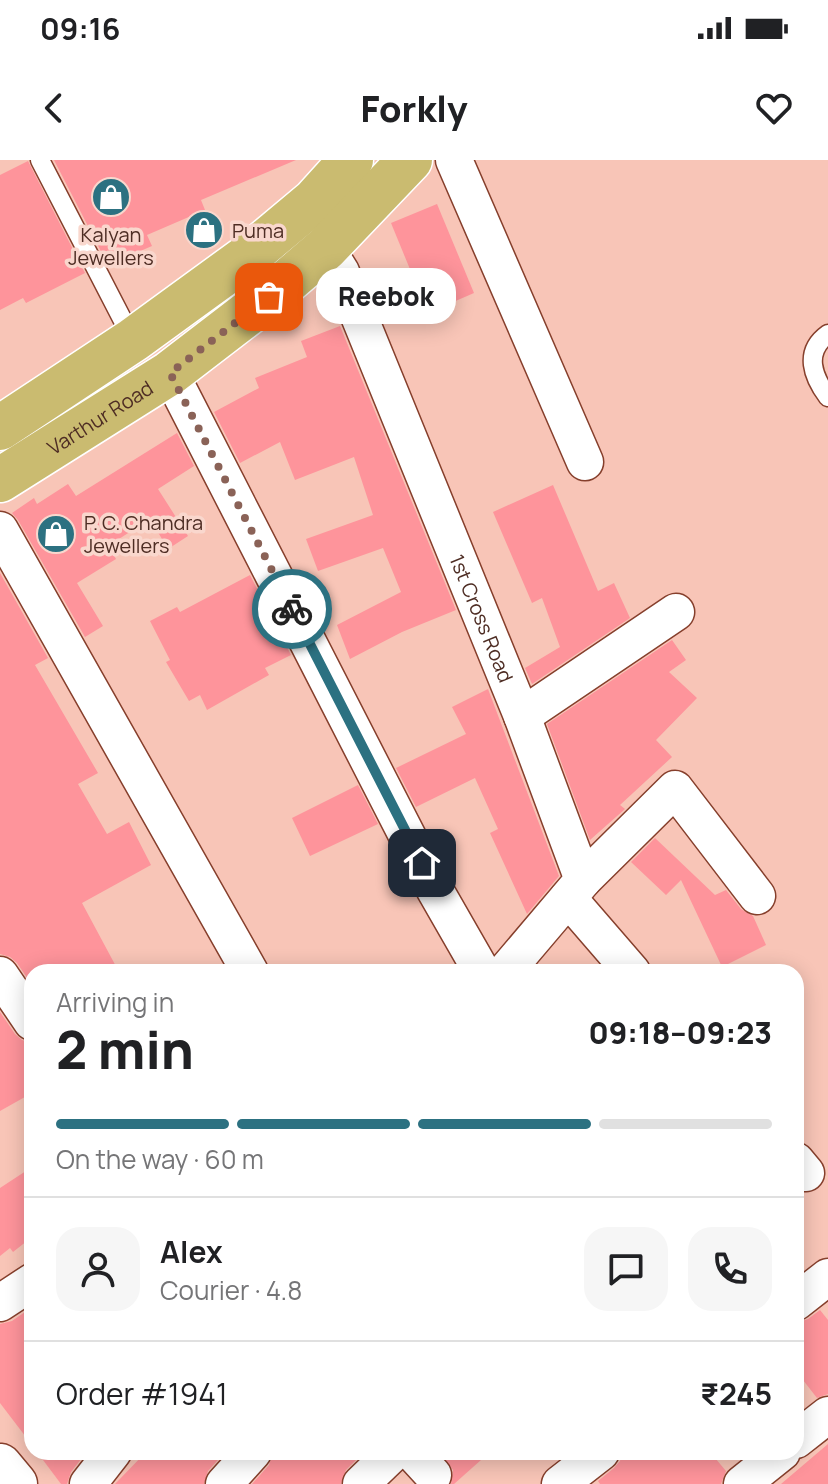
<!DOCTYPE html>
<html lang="en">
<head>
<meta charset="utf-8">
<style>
  body { margin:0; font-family:Manrope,sans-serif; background:#f6f6f6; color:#202124; height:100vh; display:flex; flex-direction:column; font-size:30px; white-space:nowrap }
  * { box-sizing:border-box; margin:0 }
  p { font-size:26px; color:#757577 }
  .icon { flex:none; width:44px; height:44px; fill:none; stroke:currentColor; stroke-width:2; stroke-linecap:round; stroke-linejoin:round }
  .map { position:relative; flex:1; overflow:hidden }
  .details { position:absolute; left:24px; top:804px; width:780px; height:496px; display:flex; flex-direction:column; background:#fff; border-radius:24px; box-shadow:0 4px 20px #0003 }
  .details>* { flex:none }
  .pin { position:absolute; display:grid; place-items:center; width:68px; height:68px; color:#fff; margin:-34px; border-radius:16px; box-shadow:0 4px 12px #0006 }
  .courier { position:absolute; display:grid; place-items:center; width:80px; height:80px; margin:-40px; border:6px solid #2c7181; border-radius:50%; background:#fff; color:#222; box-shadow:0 2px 10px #0007 }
  .bubble { position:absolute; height:56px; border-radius:24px; background:#fff; box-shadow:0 4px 20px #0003; font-size:26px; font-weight:800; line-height:56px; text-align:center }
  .head em { font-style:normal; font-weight:800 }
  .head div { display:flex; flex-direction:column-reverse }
  .head { display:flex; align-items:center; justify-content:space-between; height:136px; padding:0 32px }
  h1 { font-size:52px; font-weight:800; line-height:60px }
  .bar { display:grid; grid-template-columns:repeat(4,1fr); gap:12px 8px; align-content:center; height:96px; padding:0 32px }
  .bar i { height:10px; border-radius:6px; background:#e0e0e0 }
  .bar .on { background:#2c7181 }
  .bar p { grid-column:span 4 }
  .line { display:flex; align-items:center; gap:20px; padding:0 32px; border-top:2px solid #e0e0e0 }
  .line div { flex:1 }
  .round { display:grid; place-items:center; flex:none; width:84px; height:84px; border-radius:24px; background:#f6f6f6 }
  .status { display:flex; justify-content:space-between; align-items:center; height:56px; padding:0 40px; background:#fff; direction:ltr }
  .status svg { height:22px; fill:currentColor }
  header { display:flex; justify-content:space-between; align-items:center; height:104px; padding:0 32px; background:#fff; font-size:36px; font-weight:800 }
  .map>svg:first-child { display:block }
</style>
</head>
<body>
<div class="status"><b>09:16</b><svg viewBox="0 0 49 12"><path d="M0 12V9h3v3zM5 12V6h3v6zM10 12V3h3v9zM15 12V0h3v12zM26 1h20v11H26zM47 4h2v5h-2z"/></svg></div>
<header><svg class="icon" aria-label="back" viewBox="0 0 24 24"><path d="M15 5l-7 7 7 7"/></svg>Forkly<svg class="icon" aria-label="heart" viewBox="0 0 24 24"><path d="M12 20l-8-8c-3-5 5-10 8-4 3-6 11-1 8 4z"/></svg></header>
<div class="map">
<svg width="828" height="1324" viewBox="0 0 828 1324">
  <rect width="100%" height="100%" fill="#f8c5b7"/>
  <g fill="#fe949b">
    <path d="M54,0h242l-95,40 4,10 -58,25 5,11 -44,19z"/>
    <path d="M28,1l57,112 -59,30 -3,-5 -23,12v-135z"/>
    <path d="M437,44l37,89 -46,20 -37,-90z"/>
    <path d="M340,166l116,284 -54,22 -52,27 -13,-34 64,-33 -18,-44 -65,23 -12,-32 67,-24 -19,-58 -59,23 -15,-38 -40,21 -26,-51 45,-24 -4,-10 52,-21 -6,-16z"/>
    <path d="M177,273l17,33 -36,23 30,47 -20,13 -18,-30 -42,27 8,13 -39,24 26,43 -18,11 -67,-117 -6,-7 22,-15 3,6 31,-20 8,12z"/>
    <path d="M553,325l45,106 16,-8 16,35 -98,66 -7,-16 35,-21 -18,-49 -10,5 -39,-91z"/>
    <path d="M0,413l48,85 -13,7 63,108 -20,11 29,50 22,-12 22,43 -69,38 37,69h-87v13l-15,-22 -7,-6 -10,-3z"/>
    <path d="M250,415l41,80 -26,13 4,7 -62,35 -7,-15 -11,6 -23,-39 4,-2 -20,-39 27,-14 3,5z"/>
    <path d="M672,480l14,20 -17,12 28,26 -41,42 16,17 -52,48 5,4 -35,31 -43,-116z"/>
    <path d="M488,529l71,187 -32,38 -37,-81 8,-4 -23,-51 -59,29 -20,-39 70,-34 -14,-27z"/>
    <path d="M358,625l20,39 -68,32 -18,-38z"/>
    <path d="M655,678l60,57 11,-5 15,19 12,7 13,29 -44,22 -41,-87 -15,15 -35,-33z"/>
    <path d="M0,852l15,22 7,6 10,3v50l-32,18z"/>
    <path d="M32,1007v70l-19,15 -3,-4 -10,8v-68z"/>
    <path d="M32,1147v138l-32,-42v-79l12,-3z"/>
    <path d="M820,1150l8,10v74l-11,4 -21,-27v-48l12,-4z"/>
    <path d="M828,1284v40h-47z"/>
    <path d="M37,1292h46l2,2 -14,18 -4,12h-6z"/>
    <path d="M146,1292h79l-17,19 -4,13h-89z"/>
    <path d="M273,1292h91l-18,18 -5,14h-89l17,-19z"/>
    <path d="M440,1292h50l-36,32h-3l2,-14z"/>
    <path d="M622,1292h88l16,19 -5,13h-121l-2,-3 16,-13 6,-7z"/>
  </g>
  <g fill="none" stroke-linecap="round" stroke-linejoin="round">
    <defs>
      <g id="lane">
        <path d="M40,0l93,180"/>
        <path d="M828,174c-25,18 -15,43 0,63"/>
      </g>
      <g id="street">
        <path d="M454,0l131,302"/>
        <path id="s1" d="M326,88l15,24 181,444 61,164 -78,92"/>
        <path d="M170,213l265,517 47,82"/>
        <path d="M0,370l250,442"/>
        <path d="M522,556l154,-104"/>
        <path d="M583,720l92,-91 82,107"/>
        <path d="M568,738l64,74"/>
        <path d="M0,815l32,47"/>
        <path d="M796,1001l10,12"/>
        <path d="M796,1142l32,-25"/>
        <path d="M0,1143l32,-21"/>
        <path d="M796,1280l32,-25"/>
        <path d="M412,1292l21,23"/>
        <path d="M88,1324l25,-32"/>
        <path d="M224,1324l29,-32"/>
        <path d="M361,1324l33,-32"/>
        <path d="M560,1324l41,-32"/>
        <path d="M742,1324l40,-32"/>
      </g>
      <path id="secondary" d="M0,1306l15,18"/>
      <g id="primary">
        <path d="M0,268l133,-88 114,-83 67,-56 37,-41"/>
        <path id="s2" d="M0,320l170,-107 99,-76 57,-49 84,-88"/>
      </g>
    </defs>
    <use href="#lane" stroke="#863f2c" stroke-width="21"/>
    <use href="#street" stroke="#863f2c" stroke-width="39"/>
    <use href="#secondary" stroke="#863f2c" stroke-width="47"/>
    <use href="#primary" stroke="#fff" stroke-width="47"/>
    <use href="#lane" stroke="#fff" stroke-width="18"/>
    <use href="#street" stroke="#fff" stroke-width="36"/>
    <use href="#secondary" stroke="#fff" stroke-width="44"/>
    <use href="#primary" stroke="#cabb70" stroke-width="44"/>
  </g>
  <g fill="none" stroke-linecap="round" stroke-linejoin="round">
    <path stroke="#8a6257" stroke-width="8" stroke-dasharray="0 14.4" d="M269,137l-99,76 122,236"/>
    <path stroke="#2c7181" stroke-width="10" d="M292,449l130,254"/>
  </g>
  <defs>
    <symbol id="shop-disc" viewBox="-11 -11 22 22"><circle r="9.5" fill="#2c7181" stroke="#f9d7cd"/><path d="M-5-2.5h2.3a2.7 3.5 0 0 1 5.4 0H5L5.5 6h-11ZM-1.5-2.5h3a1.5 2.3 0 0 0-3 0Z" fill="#fff"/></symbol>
  </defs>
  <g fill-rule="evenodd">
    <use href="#shop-disc" x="89" y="15" width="44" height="44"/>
    <use href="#shop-disc" x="182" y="48" width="44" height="44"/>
    <use href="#shop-disc" x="34" y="352" width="44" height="44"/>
  </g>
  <g text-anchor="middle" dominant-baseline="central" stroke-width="7" stroke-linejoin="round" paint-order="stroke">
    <g font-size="20" fill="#4e2d24" stroke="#f9d7cd" text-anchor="start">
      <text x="232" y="70">Puma</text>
      <text x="111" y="74" text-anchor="middle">Kalyan<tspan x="111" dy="23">Jewellers</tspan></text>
      <text x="84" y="362">P. C. Chandra<tspan x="84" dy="23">Jewellers</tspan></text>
    </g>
    <g font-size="20" fill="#4e2d24" stroke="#f9d7cd">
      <text stroke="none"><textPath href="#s2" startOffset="118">Varthur Road</textPath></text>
      <text stroke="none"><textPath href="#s1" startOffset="402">1st Cross Road</textPath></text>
    </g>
  </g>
</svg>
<div class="pin" style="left:269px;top:137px;background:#ea580c"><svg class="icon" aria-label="bag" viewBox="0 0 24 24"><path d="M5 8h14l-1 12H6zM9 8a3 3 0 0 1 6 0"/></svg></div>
<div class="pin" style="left:422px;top:703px;background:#1f2937"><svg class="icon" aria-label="home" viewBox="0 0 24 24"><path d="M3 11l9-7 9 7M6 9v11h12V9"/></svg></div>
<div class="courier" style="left:292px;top:449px"><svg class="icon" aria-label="bike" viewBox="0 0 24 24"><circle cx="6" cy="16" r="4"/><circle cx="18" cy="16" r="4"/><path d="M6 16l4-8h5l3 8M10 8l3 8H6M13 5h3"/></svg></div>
<div class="bubble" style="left:316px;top:108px;width:140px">Reebok</div>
<section class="details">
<div class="head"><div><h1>2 min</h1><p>Arriving in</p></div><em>09:18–09:23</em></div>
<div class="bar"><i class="on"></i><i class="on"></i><i class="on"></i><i></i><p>On the way · 60 m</p></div>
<div class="line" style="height:144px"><a class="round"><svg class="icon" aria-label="person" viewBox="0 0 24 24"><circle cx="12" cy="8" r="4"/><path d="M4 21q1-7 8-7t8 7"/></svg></a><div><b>Alex</b><p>Courier · 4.8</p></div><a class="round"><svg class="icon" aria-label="chat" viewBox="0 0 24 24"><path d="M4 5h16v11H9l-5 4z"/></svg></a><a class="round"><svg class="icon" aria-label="phone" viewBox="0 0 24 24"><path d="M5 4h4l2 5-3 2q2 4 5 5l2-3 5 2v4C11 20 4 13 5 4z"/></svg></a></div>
<div class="line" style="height:104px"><div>Order #1941</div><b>₹245</b></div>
</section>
</div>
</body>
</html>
